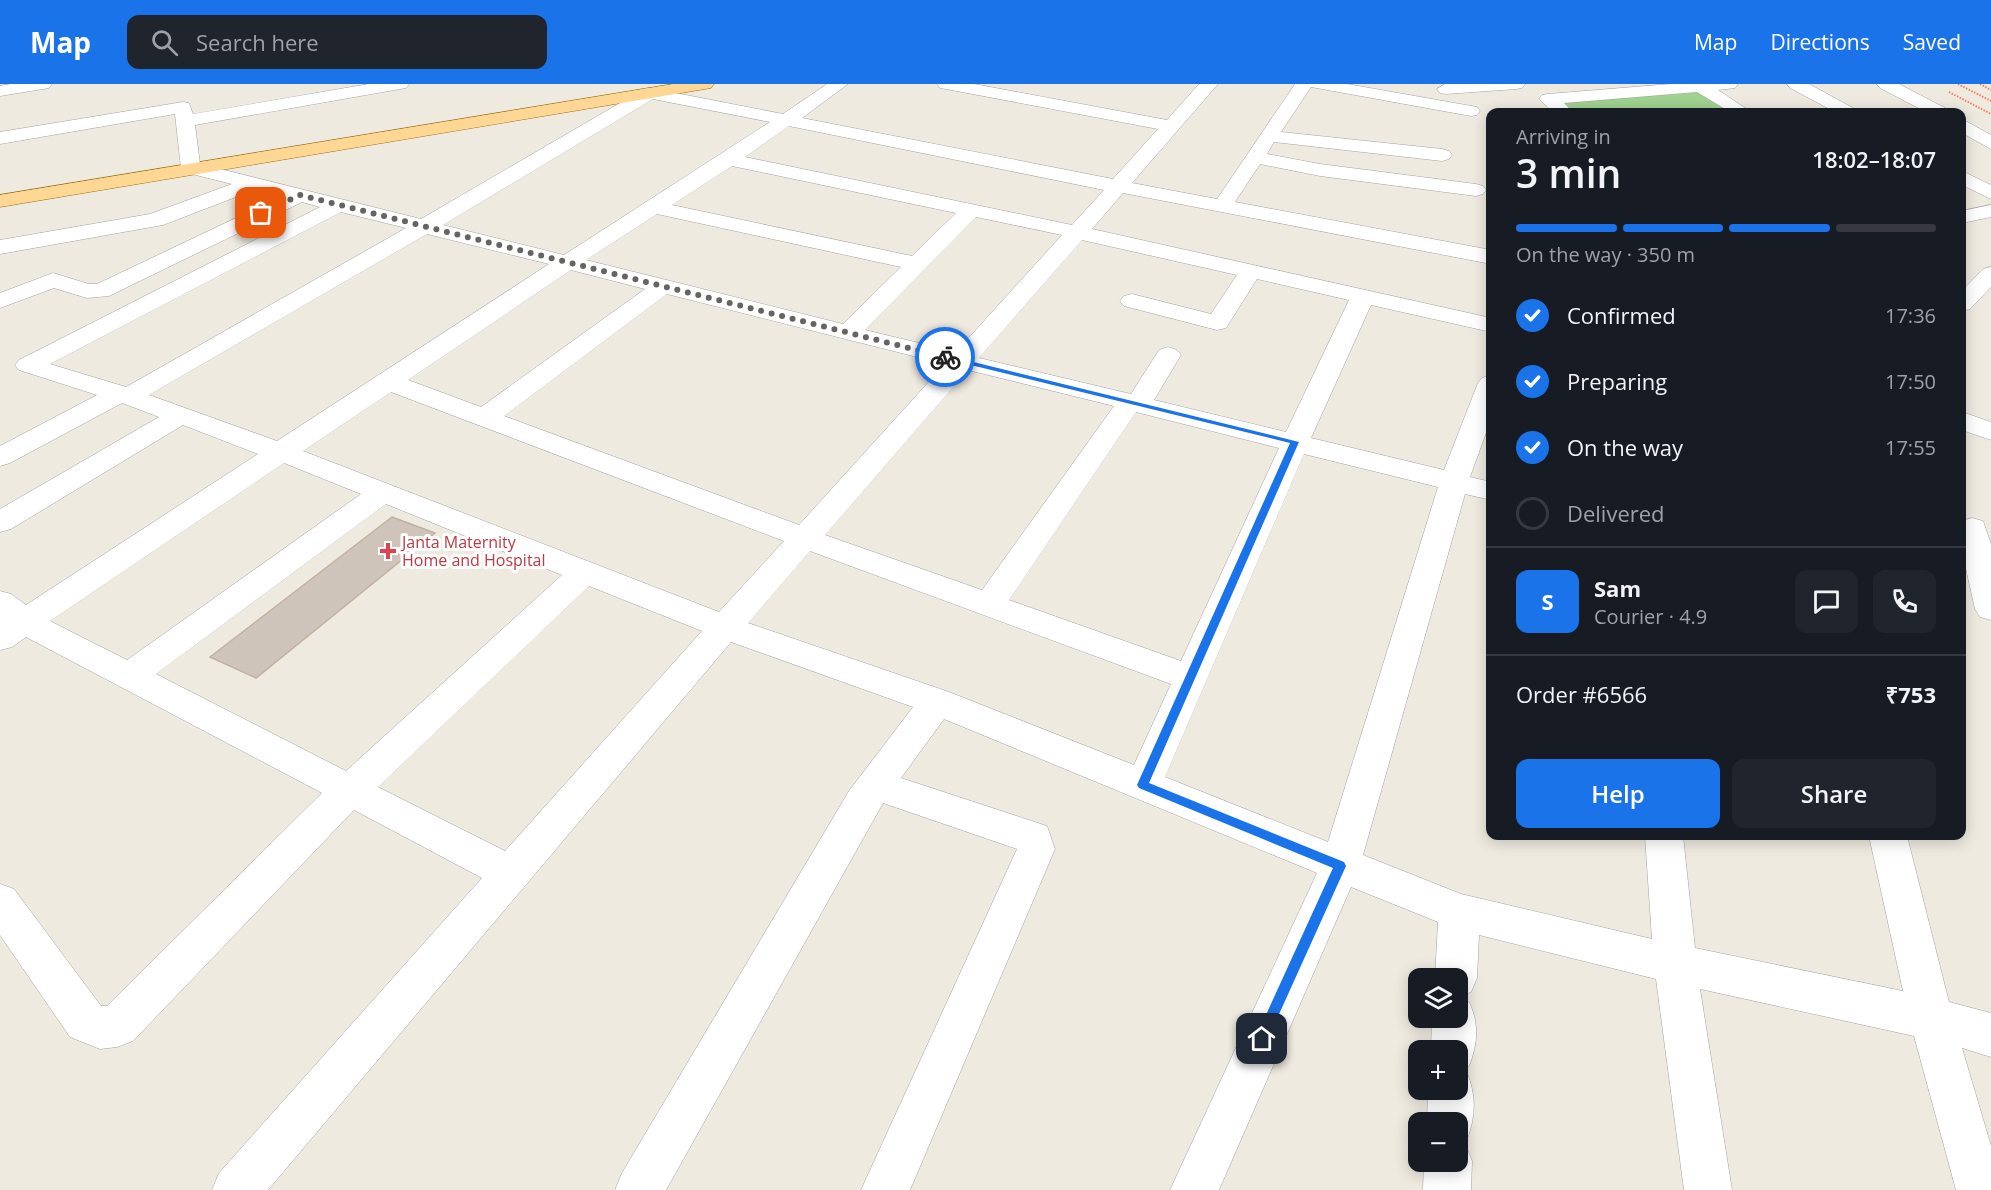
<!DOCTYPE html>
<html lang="en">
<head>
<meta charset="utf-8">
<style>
  body { margin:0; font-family:"Open Sans",sans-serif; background:#20242c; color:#f1f3f6; height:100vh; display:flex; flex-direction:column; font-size:22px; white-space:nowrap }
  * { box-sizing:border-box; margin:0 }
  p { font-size:20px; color:#9ea1a6 }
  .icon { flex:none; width:33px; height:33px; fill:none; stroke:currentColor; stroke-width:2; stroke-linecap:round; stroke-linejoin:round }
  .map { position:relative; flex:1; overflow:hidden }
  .side { position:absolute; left:1486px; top:24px; width:480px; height:732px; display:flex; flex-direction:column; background:#171b24; border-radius:12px; box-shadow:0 3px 15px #0003 }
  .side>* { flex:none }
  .buttons { position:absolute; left:1408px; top:884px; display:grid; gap:12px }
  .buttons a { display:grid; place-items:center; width:60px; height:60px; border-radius:12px; background:#171b24; box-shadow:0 3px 15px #0003; font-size:30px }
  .pin { position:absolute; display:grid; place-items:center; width:51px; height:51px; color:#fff; margin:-26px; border-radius:12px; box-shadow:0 3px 9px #0006 }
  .courier { position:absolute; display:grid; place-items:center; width:60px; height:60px; margin:-30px; border:4px solid #1a73e8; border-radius:50%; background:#fff; color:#222; box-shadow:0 2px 8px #0007 }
  .head em { font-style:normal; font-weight:600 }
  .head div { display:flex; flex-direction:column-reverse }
  .head { display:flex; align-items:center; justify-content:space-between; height:102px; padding:0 30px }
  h1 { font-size:39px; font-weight:600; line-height:45px }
  .bar { display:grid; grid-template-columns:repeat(4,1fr); gap:9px 6px; align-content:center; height:72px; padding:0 30px }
  .bar i { height:8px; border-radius:4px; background:#363941 }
  .bar .on { background:#1a73e8 }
  .bar p { grid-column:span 4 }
  .line { display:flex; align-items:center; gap:15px; padding:0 30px; border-top:2px solid #363941 }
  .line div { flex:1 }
  .round { display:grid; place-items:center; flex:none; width:63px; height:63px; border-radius:12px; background:#20242c }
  ol { padding:0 30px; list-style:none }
  li { display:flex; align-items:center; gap:18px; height:66px }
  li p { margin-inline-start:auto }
  li .icon { padding:6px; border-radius:50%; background:#1a73e8; color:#fff; stroke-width:4 }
  li:last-child { color:#9ea1a6 }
  li i { width:33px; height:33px; border:3px solid #363941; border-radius:50% }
  .cta { display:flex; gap:12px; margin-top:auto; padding:12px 30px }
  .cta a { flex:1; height:69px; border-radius:12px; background:#1a73e8; color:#fff; font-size:24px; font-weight:600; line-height:69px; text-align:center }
  .cta a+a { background:#20242c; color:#f1f3f6 }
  header { display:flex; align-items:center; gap:36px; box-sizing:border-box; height:84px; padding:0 30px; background:#1a73e8; color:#fff }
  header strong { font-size:28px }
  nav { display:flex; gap:33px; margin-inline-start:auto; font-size:21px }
  .search { width:420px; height:54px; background:#20242c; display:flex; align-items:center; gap:15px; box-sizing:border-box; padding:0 21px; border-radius:12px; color:#9ea1a6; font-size:22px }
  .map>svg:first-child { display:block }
</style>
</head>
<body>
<header>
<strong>Map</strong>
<div class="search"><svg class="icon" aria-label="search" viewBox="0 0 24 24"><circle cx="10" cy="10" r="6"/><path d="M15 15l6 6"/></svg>Search here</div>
<nav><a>Map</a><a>Directions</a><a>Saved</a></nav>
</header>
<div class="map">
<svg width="1991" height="1106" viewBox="0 0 1991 1106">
  <rect width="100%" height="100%" fill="#efeae0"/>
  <path fill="#a0d290" d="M1698,8l34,20h-163l-14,-10z"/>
  <path fill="#cfc4b9" stroke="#c1b1a1" stroke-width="1.5" d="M392,433l43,16 -179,145 -46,-21z"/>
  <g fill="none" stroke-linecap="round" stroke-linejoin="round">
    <defs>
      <g id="minor">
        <path d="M11,0h41l-3,4 -6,1 -43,7v-10z"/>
        <path d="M369,0h40l-3,4 -6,1 -205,36 5,39 221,55 223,-130 6,-1 133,26 44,-30h21l-46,34 311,61 45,-50 -212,-40 -6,-1 -3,-4h37l193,36 32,-36h19l-86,99 85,16 78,-115h52l130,23 3,4 -3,4 -6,1 -160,-29 -30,45 161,17 7,2 3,4 -3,4 -7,2 -168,-19 -7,12 53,10 156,20 7,2 3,4 -3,4 -7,2 -156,-20 -60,-12 -25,38 256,48v14l-368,-71 -31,36 399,89v14l-120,-27 -60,133 133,32 34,-87 4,-5 9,-3v44l-21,58 21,5v18l-26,-6 -102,361 98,39 191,45 -7,-103h38l12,112 208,43 -34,-155h38l42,166 42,11v44l-29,-9 29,98v44h-35l-42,-154 -214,-47 32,201h-48l-28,-211 -177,-44 -2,43 -6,14 -13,5v-19h-23l3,-56 -87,-35 -132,303h-49l147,-317 -373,-154 -43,59 146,48 8,23 -145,341h-49l156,-341 -134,-46 -217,387h-51l7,-17 227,-382 64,-84 -182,-65 -463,548h-56l7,-17 263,-295 -128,-68 -221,231 -16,6 -17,2 -30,-12 -70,-102v-51l14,5 87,117h6l215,-213 -296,-156 -14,10 -12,3v-59l11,3 15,11 232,-151 -75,-29 -172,104 -11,3v-23l159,-92 -37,-14 -112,60 -10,3v-20l97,-51 -78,-25 -4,-5 4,-5 301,-153 -18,-5 -193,94 -22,2 -33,-10 -54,20v-15l53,-20 36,11h8l183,-87 -26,-7 -91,35 -163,29v-14l150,-26 82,-30 -48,-12 -3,-4 -6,-54 -175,30v-12l183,-30 6,1 4,11zM653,15l117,23 -206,133 -121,-30zM789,42l315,64 -32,35 -327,-68zM732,82l224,47 -44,43 -240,-51zM341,128l65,16 -280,159 -76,-23zM657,130l244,53 -58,57 -257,-64zM976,133l86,18 -106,117 -91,-22zM427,150l122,30 -272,177 -128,-46zM1082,156l155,35 -26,39 -79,-20 -8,2 -4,5 4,5 93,24 9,-2 31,-49 92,21 -63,132 -132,-32 27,-45 -4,-5 -9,-3 -9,3 -28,44 -152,-36zM571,186l74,19 -164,118 -73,-27zM667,210l278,70 -146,161 -295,-109zM968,286l146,36 -132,184 -157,-55zM391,308l393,149 -65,71 -416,-161zM1136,328l143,36 -98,213 -172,-61zM1304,370l134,33 -110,355 -163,-65zM284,379l77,31 -234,166 -77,-39zM386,420l176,71 -216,196 -190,-97zM810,467l361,133 -37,81 -185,-73 -201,-69zM589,502l113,45 -197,220 -127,-64z"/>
        <path d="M1445,0h80l-3,4 -6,1 -70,5 -6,-1 -3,-4z"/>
        <path d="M1671,0h67l-3,4 -17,2 33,22h-21l-33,-20 -133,11 9,9h-20l-14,-13 3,-4 6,-1z"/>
        <path d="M1787,0h22l44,24 3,4h-21l-45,-24z"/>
        <path d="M1877,0h22l46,24 3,4h-22l-46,-24z"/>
        <path d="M1962,35l29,16v14l-29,-16z"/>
        <path d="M1962,87l29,14v14l-29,-14z"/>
        <path d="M1991,121v12l-29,6v-12z"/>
        <path d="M1991,183v20l-21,22 -8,2v-20l21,-22z"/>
        <path d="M1962,328l29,10v18l-29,-10z"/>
        <path d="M1972,434l11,3 8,23v76l-11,-3 -5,-8 -13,-58v-30z"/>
        <path d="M1458,913l11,5c10,21 9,42 0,64l-10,4 8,3c9,22 9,43 0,66l-8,3 6,2 7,17 -1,29h-48l1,-29h34v-39h-31l1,-33h30v-39h-27l1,-33h26z"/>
      </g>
      <path id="major" d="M673,0h41l-3,4 -6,1 -705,118v-12z"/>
    </defs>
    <use href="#minor" stroke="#a3a3a3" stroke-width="1"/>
    <use href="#major" stroke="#946a00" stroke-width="1"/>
    <g stroke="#ff7961" stroke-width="2" stroke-dasharray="1.5 1.5" stroke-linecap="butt">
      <path d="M1958,0l33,17"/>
      <path d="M1980,0l11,6"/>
      <path d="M1949,8l42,22"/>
    </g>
    <use href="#minor" fill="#fff" fill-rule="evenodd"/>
    <use href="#major" fill="#ffd795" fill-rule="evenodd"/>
  </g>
  <path fill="#1a73e8" d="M945,271l354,87 -150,341 195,79 2,4 -80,177 -4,2 -5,-2 -2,-4 78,-171 -194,-80 -2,-3 153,-342 -348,-85z"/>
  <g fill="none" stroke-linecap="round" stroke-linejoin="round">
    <path stroke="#666461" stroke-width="6" stroke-dasharray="0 10.8" d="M261,129l39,-18 645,162"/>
  </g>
  <path fill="#e0444e" stroke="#fff" stroke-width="2" d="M385 458h6v6h6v6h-6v6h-6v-6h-6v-6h6z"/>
  <g text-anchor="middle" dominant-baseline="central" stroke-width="6" stroke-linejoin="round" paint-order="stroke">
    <g font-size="16" fill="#be3a42" stroke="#fff" text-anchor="start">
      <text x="402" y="458">Janta Maternity<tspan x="402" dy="18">Home and Hospital</tspan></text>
    </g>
  </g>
</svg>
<div class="buttons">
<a><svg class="icon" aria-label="layers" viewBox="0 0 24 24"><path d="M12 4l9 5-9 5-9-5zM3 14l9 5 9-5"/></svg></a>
<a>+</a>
<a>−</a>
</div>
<div class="pin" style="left:261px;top:129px;background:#ea580c"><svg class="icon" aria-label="bag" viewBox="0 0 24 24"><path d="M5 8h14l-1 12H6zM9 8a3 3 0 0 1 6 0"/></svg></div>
<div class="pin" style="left:1262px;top:955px;background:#1f2937"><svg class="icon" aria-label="home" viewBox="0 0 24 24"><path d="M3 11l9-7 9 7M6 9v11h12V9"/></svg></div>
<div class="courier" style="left:945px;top:273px"><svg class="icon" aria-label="bike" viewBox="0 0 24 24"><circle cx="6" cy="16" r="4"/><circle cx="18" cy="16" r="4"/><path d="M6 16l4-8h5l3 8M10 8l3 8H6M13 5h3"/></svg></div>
<section class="side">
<div class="head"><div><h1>3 min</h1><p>Arriving in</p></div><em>18:02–18:07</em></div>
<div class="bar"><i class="on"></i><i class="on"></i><i class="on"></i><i></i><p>On the way · 350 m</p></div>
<ol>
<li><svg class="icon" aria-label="check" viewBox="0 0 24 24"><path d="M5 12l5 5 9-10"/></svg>Confirmed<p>17:36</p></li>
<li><svg class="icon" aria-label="check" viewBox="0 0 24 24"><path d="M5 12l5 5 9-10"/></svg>Preparing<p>17:50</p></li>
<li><svg class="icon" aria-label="check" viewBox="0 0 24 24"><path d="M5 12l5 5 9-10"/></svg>On the way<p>17:55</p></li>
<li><i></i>Delivered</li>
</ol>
<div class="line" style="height:108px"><b class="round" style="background:#1a73e8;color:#fff">S</b><div><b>Sam</b><p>Courier · 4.9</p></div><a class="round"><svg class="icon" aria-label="chat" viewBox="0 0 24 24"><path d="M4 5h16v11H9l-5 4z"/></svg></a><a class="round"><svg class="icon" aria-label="phone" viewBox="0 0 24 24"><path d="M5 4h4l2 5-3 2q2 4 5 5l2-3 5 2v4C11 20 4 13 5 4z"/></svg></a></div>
<div class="line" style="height:78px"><div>Order #6566</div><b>₹753</b></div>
<div class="cta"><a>Help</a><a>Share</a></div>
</section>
</div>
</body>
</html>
